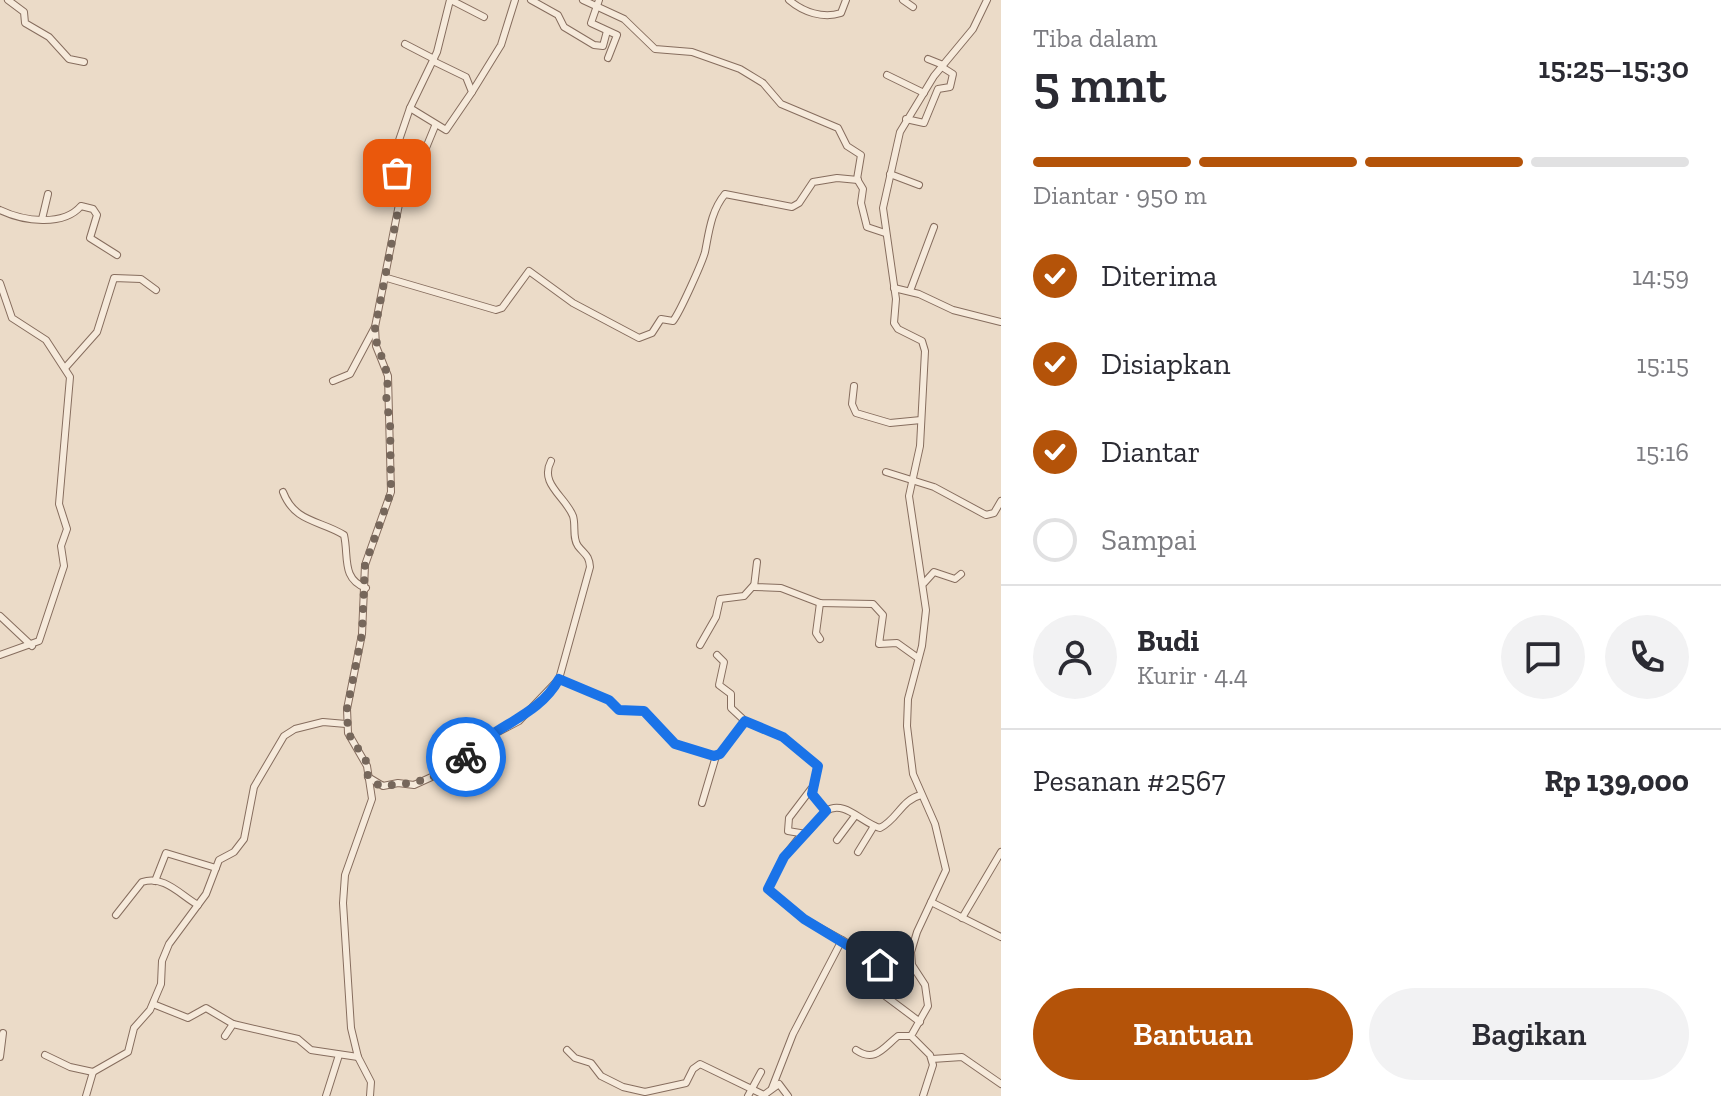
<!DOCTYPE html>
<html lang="id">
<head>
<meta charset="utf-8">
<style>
  body { margin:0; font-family:"Zilla Slab",serif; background:#f2f2f3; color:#2b2b33; height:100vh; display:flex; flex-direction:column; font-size:30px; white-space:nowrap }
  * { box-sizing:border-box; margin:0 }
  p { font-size:26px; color:#7c7c81 }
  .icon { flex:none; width:44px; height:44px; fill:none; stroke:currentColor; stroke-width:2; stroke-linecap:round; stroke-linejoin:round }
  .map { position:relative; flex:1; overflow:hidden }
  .details { display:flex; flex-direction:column; background:#fff; width:720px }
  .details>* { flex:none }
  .pin { position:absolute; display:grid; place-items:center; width:68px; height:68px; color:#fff; margin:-34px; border-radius:16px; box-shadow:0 4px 12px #0006 }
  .courier { position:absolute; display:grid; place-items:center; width:80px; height:80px; margin:-40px; border:6px solid #1a73e8; border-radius:50%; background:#fff; color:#222; box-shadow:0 2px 10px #0007 }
  .summary em { font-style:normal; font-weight:600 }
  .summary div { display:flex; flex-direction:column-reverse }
  .summary { display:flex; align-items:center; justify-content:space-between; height:136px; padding:0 32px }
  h1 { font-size:52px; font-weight:600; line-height:60px }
  .bar { display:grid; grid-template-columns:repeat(4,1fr); gap:12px 8px; align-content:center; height:96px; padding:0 32px }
  .bar i { height:10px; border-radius:6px; background:#e1e1e2 }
  .bar .active { background:#b45309 }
  .bar p { grid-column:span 4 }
  .line { display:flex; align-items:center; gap:20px; padding:0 32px; border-top:2px solid #e1e1e2 }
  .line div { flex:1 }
  .round { display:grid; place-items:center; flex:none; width:84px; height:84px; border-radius:42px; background:#f2f2f3 }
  ol { padding:0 32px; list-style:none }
  li { display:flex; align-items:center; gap:24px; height:88px }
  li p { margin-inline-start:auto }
  li .icon { padding:8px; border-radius:50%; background:#b45309; color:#fff; stroke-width:4 }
  li:last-child { color:#7c7c81 }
  li i { width:44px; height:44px; border:4px solid #e1e1e2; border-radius:50% }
  .action { display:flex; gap:16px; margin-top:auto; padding:16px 32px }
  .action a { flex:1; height:92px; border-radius:48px; background:#b45309; color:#fff; font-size:32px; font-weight:600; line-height:92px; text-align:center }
  .action a+a { background:#f2f2f3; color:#2b2b33 }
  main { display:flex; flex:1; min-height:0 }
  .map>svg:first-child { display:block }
</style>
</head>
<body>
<main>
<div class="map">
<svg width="1001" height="1096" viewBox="0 0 1001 1096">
  <rect width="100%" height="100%" fill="#ebdbc8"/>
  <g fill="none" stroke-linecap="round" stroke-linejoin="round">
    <defs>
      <g id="street">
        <path d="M8,0l16,12 1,11 24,14 20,22 15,3"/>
        <path d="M451,0l33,17"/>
        <path d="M531,0l27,15 6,12 30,18 9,1 4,-15"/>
        <path d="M583,0l41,19 31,30 37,3 48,17 23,14 18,21 57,24 9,18 14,9 -4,24 6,10 -2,14 6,24 18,6"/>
        <path d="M599,0l-8,23 26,12 -9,23"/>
        <path d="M789,0c14,12 34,19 52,13l5,-13"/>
        <path d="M903,0l10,7"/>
        <path d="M405,44l29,15"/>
        <path d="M928,59l15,6"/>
        <path d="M887,75l37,18"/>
        <path d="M472,92l29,-47 14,-45"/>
        <path d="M410,108l36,22 26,-38 -6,-15 -33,-16"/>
        <path d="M906,119l18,4 14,-34 12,-2 3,-13 -11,-7"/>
        <path d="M890,174l29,11"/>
        <path d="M402,189l19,-29 14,-34"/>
        <path d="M0,210c23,11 63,17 81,-4l12,3 4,6 -7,23 27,17"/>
        <path d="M42,219l6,-25"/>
        <path d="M387,278l109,32 6,-2 27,-37 44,32 66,35 13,-5 9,-14 12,2c7,-9 29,-58 32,-69 4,-20 6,-41 20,-58l67,13 7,-4 14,-21 24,-4 21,2"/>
        <path d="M0,283l12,35 34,22 24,37 -11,127 8,25 -6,17 3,20 -25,75 -39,14"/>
        <path d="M894,288l25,6 34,16 48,12"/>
        <path d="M910,291l24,-64"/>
        <path d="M65,368l32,-36 17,-54 27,1 15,11"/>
        <path d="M333,381l17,-7 25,-47"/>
        <path d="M854,386l-2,18 4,9 34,10 31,-3"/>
        <path d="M551,461c-12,23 14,35 22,55 3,9 -1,22 5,30 7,9 11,9 12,21l-31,112"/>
        <path d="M886,472l48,15 52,28 8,-2 7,-12"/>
        <path d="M283,492c12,31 37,28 61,43 5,21 -3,44 22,53"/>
        <path d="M757,562l-3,25 27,1 39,15 53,1 10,11 -4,29 18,-1 21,15"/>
        <path d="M924,583l10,-11 21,7 6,-5"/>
        <path d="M0,616l32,30"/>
        <path d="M820,639l-4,-6 4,-30"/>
        <path d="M700,645l16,-28 4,-18 24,-3 9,-10"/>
        <path d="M717,655l7,7 -5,23 12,9v14l14,13"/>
        <path d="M368,777l15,9 15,-3 16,2 33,-15 19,-12 13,-16 40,-21 40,-42 50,21 10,10 25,1 31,33 39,12 6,-2 25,-33 38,16 35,29 -6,28 14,17c18,-12 36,12 54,17 18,-9 21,-28 41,-33"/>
        <path d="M811,789l-22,29 -1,13 18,3 20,-23"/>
        <path d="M702,803l14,-47"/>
        <path d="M801,835l-17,22 -16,32 36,30 38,21"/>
        <path d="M837,840l18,-24"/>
        <path d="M858,852l16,-26"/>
        <path d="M155,881l11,-28 50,15"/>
        <path d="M931,902l70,35"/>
        <path d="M116,915l26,-33c23,-7 38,13 56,23"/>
        <path d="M962,918l39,-66"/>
        <path d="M153,1004l35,14 18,-10 27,16"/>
        <path d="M225,1036l8,-12 65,15 13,11 47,7"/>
        <path d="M567,1050l8,8 16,5 10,13 22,11 22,5 41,-9 7,-14 7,-5 64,31 15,-11 9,12"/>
        <path d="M856,1050c19,13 27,-2 42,-14h13"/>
        <path d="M45,1055l25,12 23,5"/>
        <path d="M0,1057l3,-24"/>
        <path d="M932,1059l30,-2 39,27"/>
        <path d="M772,1088l21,-54 49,-94 36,22 -6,24 48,36"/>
        <path d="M86,1096l7,-24 35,-20 6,-24 16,-18 11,-26 1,-23 7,-17 37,-50 13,-34 15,-8 10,-13 10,-52 30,-51 11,-7 28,-7 23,2"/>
        <path d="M326,1096l13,-41"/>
        <path d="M370,1096l1,-14 -13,-25 -7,-29 -8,-125 2,-28 27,-76 -5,-33 -19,-33 -1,-24 15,-75 3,-69 26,-73 -3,-116 -12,-30 -1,-19 27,-138 -8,-24 1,-13 15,-44 27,-56 13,-52"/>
        <path d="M748,1096l13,-24"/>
        <path d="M923,1096l10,-31 -3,-10 -19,-19 17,-30 -3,-21 -13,-20 -1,-13 6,-20 29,-62 -11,-46 -22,-50 -6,-48 1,-27 14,-53 4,-36 -17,-114 11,-50 5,-95 -3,-10 -24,-12 -4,-6 2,-24 -13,-91 17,-76 34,-56 39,-47 14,-29"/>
      </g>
    </defs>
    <use href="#street" stroke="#866d5e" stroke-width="8"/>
    <use href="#street" stroke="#f6eadb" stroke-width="6"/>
  </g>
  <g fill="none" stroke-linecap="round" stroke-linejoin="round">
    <path stroke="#76675b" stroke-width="8" stroke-dasharray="0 14.4" d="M397,173l4,22 -27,139 14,42 -2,28 4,15 1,73 -26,73 -3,69 -15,75 1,24 18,28 2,16 12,9c39,-3 53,-5 86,-29"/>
    <path stroke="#1a73e8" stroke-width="10" d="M466,757c26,-32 72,-39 93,-78l50,21 10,10 25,1 31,33 39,12 6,-2 25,-33 38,16 35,29 -6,28 14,17 -42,46 -16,32 36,30 76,46"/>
  </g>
</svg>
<div class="pin" style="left:397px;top:173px;background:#ea580c"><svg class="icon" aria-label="bag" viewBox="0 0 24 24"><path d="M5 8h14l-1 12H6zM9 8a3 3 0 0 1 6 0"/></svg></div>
<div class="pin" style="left:880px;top:965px;background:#1f2937"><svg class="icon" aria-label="home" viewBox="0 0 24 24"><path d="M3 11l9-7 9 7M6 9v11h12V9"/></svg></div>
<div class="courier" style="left:466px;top:757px"><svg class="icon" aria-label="bike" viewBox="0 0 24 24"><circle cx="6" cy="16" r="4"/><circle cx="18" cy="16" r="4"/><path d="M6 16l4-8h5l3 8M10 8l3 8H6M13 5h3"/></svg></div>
</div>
<section class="details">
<div class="summary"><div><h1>5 mnt</h1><p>Tiba dalam</p></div><em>15:25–15:30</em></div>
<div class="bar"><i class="active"></i><i class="active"></i><i class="active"></i><i></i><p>Diantar · 950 m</p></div>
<ol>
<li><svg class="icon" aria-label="check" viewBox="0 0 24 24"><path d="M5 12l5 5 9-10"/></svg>Diterima<p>14:59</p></li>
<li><svg class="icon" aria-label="check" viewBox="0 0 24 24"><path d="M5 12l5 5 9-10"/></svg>Disiapkan<p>15:15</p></li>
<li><svg class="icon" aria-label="check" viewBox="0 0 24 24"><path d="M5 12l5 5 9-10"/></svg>Diantar<p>15:16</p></li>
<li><i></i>Sampai</li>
</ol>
<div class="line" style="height:144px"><a class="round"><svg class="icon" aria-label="person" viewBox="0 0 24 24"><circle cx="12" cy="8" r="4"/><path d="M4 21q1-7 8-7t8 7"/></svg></a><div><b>Budi</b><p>Kurir · 4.4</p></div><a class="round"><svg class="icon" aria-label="chat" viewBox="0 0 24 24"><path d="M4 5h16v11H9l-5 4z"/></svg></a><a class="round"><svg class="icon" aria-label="phone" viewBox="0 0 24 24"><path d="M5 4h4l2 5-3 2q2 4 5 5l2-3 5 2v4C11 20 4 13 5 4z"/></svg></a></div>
<div class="line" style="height:104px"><div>Pesanan #2567</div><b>Rp 139,000</b></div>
<div class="action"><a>Bantuan</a><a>Bagikan</a></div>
</section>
</main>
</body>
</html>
